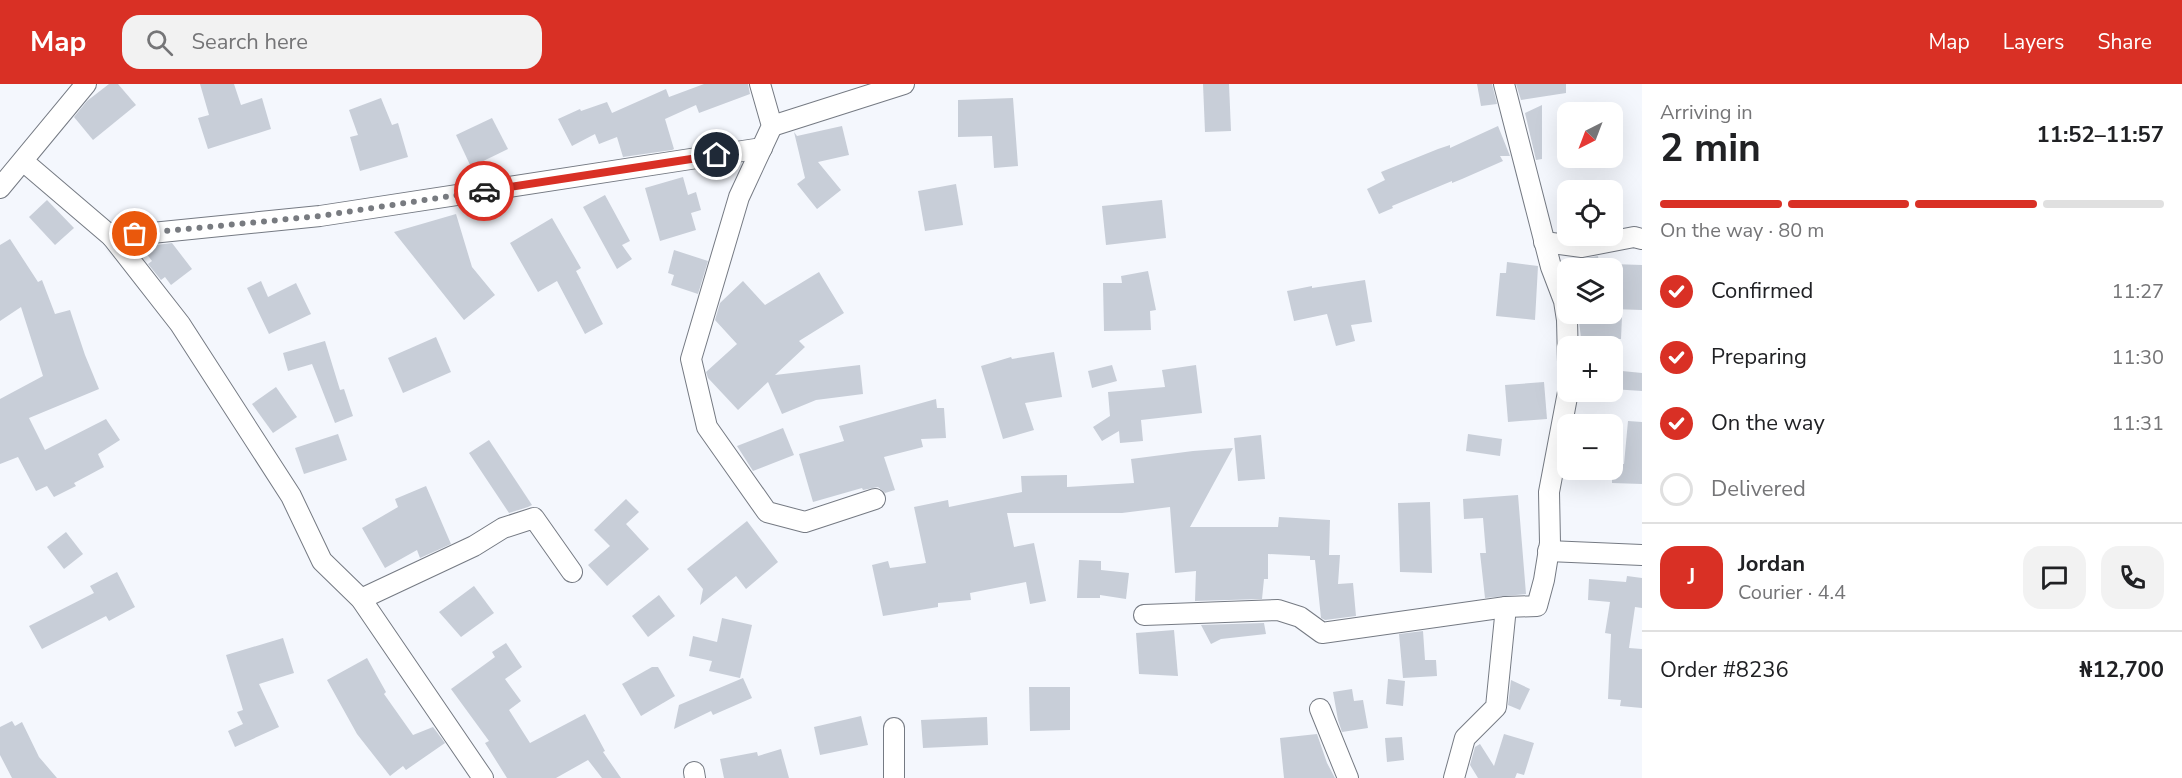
<!DOCTYPE html>
<html lang="en">
<head>
<meta charset="utf-8">
<style>
  body { margin:0; font-family:"Nunito Sans",sans-serif; background:#f2f2f2; color:#202124; height:100vh; display:flex; flex-direction:column; font-size:22px; white-space:nowrap }
  * { box-sizing:border-box; margin:0 }
  p { font-size:20px; color:#757577 }
  .icon { flex:none; width:33px; height:33px; fill:none; stroke:currentColor; stroke-width:2; stroke-linecap:round; stroke-linejoin:round }
  .map { position:relative; flex:1; overflow:hidden }
  .drawer { display:flex; flex-direction:column; background:#fff; width:540px }
  .drawer>* { flex:none }
  .needle { width:39px; rotate:222deg }
  .tools { position:absolute; left:1557px; top:18px; display:grid; gap:12px }
  .tools a { display:grid; place-items:center; width:66px; height:66px; border-radius:12px; background:#fff; box-shadow:0 6px 24px #0002; font-size:30px }
  .pin { position:absolute; display:grid; place-items:center; width:51px; height:51px; color:#fff; margin:-26px; border:3px solid #fff; border-radius:50%; box-shadow:0 2px 6px #0007 }
  .courier { position:absolute; display:grid; place-items:center; width:60px; height:60px; margin:-30px; border:4px solid #d93025; border-radius:50%; background:#fff; color:#222; box-shadow:0 2px 8px #0007 }
  .headline em { font-style:normal; font-weight:700 }
  .headline div { display:flex; flex-direction:column-reverse }
  .headline { display:flex; align-items:center; justify-content:space-between; height:102px; padding:0 18px }
  h1 { font-size:39px; font-weight:700; line-height:45px }
  .bar { display:grid; grid-template-columns:repeat(4,1fr); gap:9px 6px; align-content:center; height:72px; padding:0 18px }
  .bar i { height:8px; border-radius:4px; background:#e0e0e0 }
  .bar .active { background:#d93025 }
  .bar p { grid-column:span 4 }
  .line { display:flex; align-items:center; gap:15px; padding:0 18px; border-top:2px solid #e0e0e0 }
  .line div { flex:1 }
  .round { display:grid; place-items:center; flex:none; width:63px; height:63px; border-radius:18px; background:#f2f2f2 }
  ol { padding:0 18px; list-style:none }
  li { display:flex; align-items:center; gap:18px; height:66px }
  li p { margin-inline-start:auto }
  li .icon { padding:6px; border-radius:50%; background:#d93025; color:#fff; stroke-width:4 }
  li:last-child { color:#757577 }
  li i { width:33px; height:33px; border:3px solid #e0e0e0; border-radius:50% }
  header { display:flex; align-items:center; gap:36px; box-sizing:border-box; height:84px; padding:0 30px; background:#d93025; color:#fff }
  header strong { font-size:28px }
  nav { display:flex; gap:33px; margin-inline-start:auto; font-size:21px }
  .search { width:420px; height:54px; background:#f2f2f2; display:flex; align-items:center; gap:15px; box-sizing:border-box; padding:0 21px; border-radius:18px; color:#757577; font-size:22px }
  main { display:flex; flex:1; min-height:0 }
  .map>svg:first-child { display:block }
</style>
</head>
<body>
<header>
<strong>Map</strong>
<div class="search"><svg class="icon" aria-label="search" viewBox="0 0 24 24"><circle cx="10" cy="10" r="6"/><path d="M15 15l6 6"/></svg>Search here</div>
<nav><a>Map</a><a>Layers</a><a>Share</a></nav>
</header>
<main>
<div class="map">
<svg width="1642" height="694" viewBox="0 0 1642 694">
  <rect width="100%" height="100%" fill="#f4f7fd"/>
  <g fill="#c8ced8">
    <path d="M109,0h9l18,21 -43,35 -19,-23 13,-16z"/>
    <path d="M200,0h34l7,21 21,-7 9,31 -63,20 -10,-31 11,-3z"/>
    <path d="M704,0h44l2,10 -51,19 -3,-8 -31,14 9,30 -2,1 -49,7 -6,-20 -18,7 -4,-10 -23,12 -14,-27 22,-10 1,2 26,-9 5,11 54,-24 3,8z"/>
    <path d="M1203,0h26l2,47 -26,1z"/>
    <path d="M1477,0h15l5,20 -16,2z"/>
    <path d="M1516,0h50v9l-45,7z"/>
    <path d="M381,14l11,27 6,-2 10,34 -48,14 -10,-34 8,-2 -9,-25z"/>
    <path d="M1013,14l5,68 -24,2 -2,-32 -34,1v-37z"/>
    <path d="M1542,21v54l-6,1 -11,-47z"/>
    <path d="M492,34l16,31 -37,18 -15,-32z"/>
    <path d="M842,42l7,29 -31,7 23,28 -24,19 -20,-25 8,-6 -11,-46 3,4z"/>
    <path d="M1498,42l12,30h-10l3,5 -41,18 -10,4v-2l-60,25 1,2 -14,6 -12,-25 18,-9 -4,-8 57,-23 12,-4v3z"/>
    <path d="M683,93l5,18 8,-3 5,18 -10,3 5,17 -36,11 -15,-53z"/>
    <path d="M956,100l7,41 -38,6 -7,-40z"/>
    <path d="M605,111l25,46 -8,4 10,14 -15,10 -34,-62z"/>
    <path d="M47,116l27,28 -19,17 -26,-28z"/>
    <path d="M1162,116l4,38 -60,7 -4,-39z"/>
    <path d="M456,130l16,53 23,28 -31,25 -70,-88z"/>
    <path d="M552,134l29,50 -5,3 27,53 -18,10 -28,-53 -19,11 -28,-49z"/>
    <path d="M10,155l28,43 4,-2 13,34 15,-4 15,45 14,34 -70,29 16,32 61,-31 14,21 -22,14 6,13 -30,16 2,3 -22,11 -7,-11 -11,5 -18,-34 -18,7v-65l43,-23 -22,-69 -21,14v-76z"/>
    <path d="M172,159l20,26 -21,16 -6,-8 -4,3 -13,-16 4,-3 -6,-8 10,-8z"/>
    <path d="M674,166l34,11 -10,33 -27,-9 3,-10 -6,-2z"/>
    <path d="M1598,172l2,12h-18l-2,-9z"/>
    <path d="M1507,178l31,4 -3,54 -39,-4 4,-43h6z"/>
    <path d="M1612,180l30,1v45l-30,-1z"/>
    <path d="M1148,187l8,39 -6,1 1,19 -47,1 -1,-48h19l-1,-7z"/>
    <path d="M819,188l25,41 -45,28 6,6 -30,28 85,-10 3,29 -47,6 -34,14 -14,-32 -30,28 -30,-32 -2,-6 31,-28 -22,-24 5,-17 23,-22 22,24z"/>
    <path d="M1365,196l7,42 -21,3 4,16 -19,5 -9,-32 -33,7 -7,-30 25,-5v2z"/>
    <path d="M261,197l7,16 28,-14 15,31 -42,20 -22,-46z"/>
    <path d="M1578,230l44,2 -1,23 -40,-1z"/>
    <path d="M436,253l15,35 -48,21 -15,-35z"/>
    <path d="M325,257l15,49 4,-1 9,27 -18,7 -23,-59 -24,7 -5,-18z"/>
    <path d="M1054,268l8,45 -37,6 9,27 -31,9 -22,-73 30,-9 1,2z"/>
    <path d="M1112,281l5,16 -25,7 -4,-17z"/>
    <path d="M1196,281l6,48 -61,7 2,21 -23,2 -1,-12 -17,10 -9,-14 17,-11 -2,-24 57,-5 -3,-17z"/>
    <path d="M1612,286l30,3v18l-30,-2z"/>
    <path d="M1544,298l3,37 -39,3 -3,-37z"/>
    <path d="M276,303l21,30 -24,16 -21,-29z"/>
    <path d="M936,315l1,9h7l2,30 -25,1 2,8 -39,10 11,33 -10,3 -7,-6 -15,3 -1,-2 -49,14 -14,-48 45,-13 -5,-15z"/>
    <path d="M1628,337l14,1v62l-30,-1v-19h12z"/>
    <path d="M783,344l11,27 -41,16 -16,-25z"/>
    <path d="M338,350l9,26 -43,14 -9,-26z"/>
    <path d="M1468,350l34,5 -2,17 -34,-5z"/>
    <path d="M1261,351l4,44 -27,2 -4,-43z"/>
    <path d="M489,356l43,65 -4,2 -19,6 -40,-60z"/>
    <path d="M1233,364l-43,79h88l1,-10 51,3 -1,35h11l-2,29 15,-1 3,33 -31,4 -4,-2 -6,-58h-5v-4l-42,-2v25h-4l-2,20 -67,2 1,-30 -21,2 -5,-66 -48,6h-115l7,34 20,-4 12,58 -16,3 -4,-22 -56,11 1,7 -33,3v4l-55,9 -11,-51 16,-4 2,7 36,-5 -12,-56 34,-7 1,7 73,-15 -1,-16 46,-1v12l67,-4 -3,-24 62,-8z"/>
    <path d="M426,402l25,58 -31,14 -3,-8 -32,18 -23,-40 36,-21 -3,-8z"/>
    <path d="M1518,411l8,99 -41,4 -5,-45h6l-3,-35 -19,1 -1,-20z"/>
    <path d="M626,415l13,13 -13,12 23,25 -42,37 -19,-21 22,-19 -16,-16z"/>
    <path d="M1430,418l2,71 -32,-1 -2,-69z"/>
    <path d="M747,437l31,41 -32,27 -10,-13 -36,29 3,-16 -16,-20z"/>
    <path d="M66,448l17,22 -19,15 -17,-22z"/>
    <path d="M1079,476l22,1v9l28,3 -3,26 -26,-4v3h-23z"/>
    <path d="M117,488l18,35 -26,14 -3,-5 -64,33 -13,-23 65,-33 -4,-7z"/>
    <path d="M1627,492l15,2v30l-7,-1 -6,41 13,1v59l-22,-2 1,-6 -13,-1 3,-65 -6,-1 5,-31 -22,-2 1,-21 37,3z"/>
    <path d="M474,502l20,27 -33,24 -22,-25z"/>
    <path d="M659,511l16,21 -27,21 -16,-21z"/>
    <path d="M722,534l30,7 -12,53 -31,-7 3,-10 -23,-5 4,-20 24,6z"/>
    <path d="M1264,539l2,11 -45,5 -10,5 -10,-19z"/>
    <path d="M1174,546l4,46 -39,-2 -3,-41z"/>
    <path d="M1423,547l2,29h11l1,16 -34,2 -4,-44z"/>
    <path d="M283,554l11,35 -35,11 20,43 -44,20 -7,-16 15,-7 -6,-12 6,-2 -17,-55z"/>
    <path d="M506,559l16,24 -17,12 16,22 -12,9 21,33 55,-29 20,37 -2,1 18,26h-19l-14,-18 -32,18h-49l-22,-35 4,-2 -38,-52 44,-32 -3,-5z"/>
    <path d="M367,574l19,34 -2,2 29,41 20,-8 12,16 -39,27 -3,-4 -13,10 -33,-42 -30,-54z"/>
    <path d="M652,583h6l17,29 -34,20 -19,-32z"/>
    <path d="M743,594l9,20 -39,17 -2,-4 -37,18 5,-24z"/>
    <path d="M1388,595l17,2 -2,25 -17,-2z"/>
    <path d="M1511,596l19,9 -10,21 -12,-5z"/>
    <path d="M1029,603h41v43l-40,1z"/>
    <path d="M1352,605l2,12 9,-1 5,28 -26,4 -4,-12 -5,-28z"/>
    <path d="M861,632l7,29 -48,10 -6,-28z"/>
    <path d="M987,633l1,28 -65,3 -2,-28z"/>
    <path d="M12,637l3,5 7,-4 17,35 18,21h-45l-12,-23v-28z"/>
    <path d="M1317,650l10,29 8,15h-51l-4,-40z"/>
    <path d="M1504,650l30,9 -10,32 -7,-2 -2,5h-37l-8,-13 5,-18 5,-3 14,22z"/>
    <path d="M1402,653l2,23 -17,2 -2,-24z"/>
    <path d="M781,665l8,29h-65l-4,-19 37,-7 1,4z"/>
  </g>
  <g fill="none" stroke-linecap="round" stroke-linejoin="round">
    <defs>
      <g id="minor">
        <path d="M760,0l12,42 -33,71 -48,162 16,68 60,85 38,10 70,-23"/>
        <path d="M1504,0l47,183 13,34 3,19 1,42"/>
        <path d="M772,42l132,-42"/>
        <path d="M23,77l89,76 208,-21 442,-68"/>
        <path d="M0,104l86,-104"/>
        <path d="M112,153l68,87 111,172 31,65 39,38 122,179"/>
        <path d="M1544,158l38,5 52,-10 8,2"/>
        <path d="M1548,467l94,4"/>
        <path d="M361,515l113,-53 29,-18 31,-10 38,54"/>
        <path d="M1144,531l134,-5 22,7 22,16 184,-26 31,-1 7,-26 6,-37 -1,-51 19,-100"/>
        <path d="M1320,625l28,69"/>
        <path d="M894,644v50"/>
        <path d="M694,688l1,6"/>
        <path d="M1454,694l11,-40 31,-31 10,-100"/>
      </g>
    </defs>
    <use href="#minor" stroke="#757a83" stroke-width="22"/>
    <use href="#minor" stroke="#fff" stroke-width="20"/>
  </g>
  <g fill="none" stroke-linecap="round" stroke-linejoin="round">
    <path stroke="#787b80" stroke-width="6" stroke-dasharray="0 10.8" d="M135,150l185,-18 164,-25"/>
    <path stroke="#d93025" stroke-width="8" d="M484,107l233,-36"/>
  </g>
</svg>
<div class="tools">
<a><svg class="needle" viewBox="-14 -14 28 28"><path d="M0-13l5 13h-10z" fill="#e53935"/><path d="M0 13l5-13h-10z" fill="#757577"/></svg></a>
<a><svg class="icon" aria-label="locate" viewBox="0 0 24 24"><circle cx="12" cy="12" r="6"/><path d="M12 2v4M12 18v4M2 12h4M18 12h4"/></svg></a>
<a><svg class="icon" aria-label="layers" viewBox="0 0 24 24"><path d="M12 4l9 5-9 5-9-5zM3 14l9 5 9-5"/></svg></a>
<a>+</a>
<a>−</a>
</div>
<div class="pin" style="left:135px;top:150px;background:#ea580c"><svg class="icon" aria-label="bag" viewBox="0 0 24 24"><path d="M5 8h14l-1 12H6zM9 8a3 3 0 0 1 6 0"/></svg></div>
<div class="pin" style="left:717px;top:71px;background:#1f2937"><svg class="icon" aria-label="home" viewBox="0 0 24 24"><path d="M3 11l9-7 9 7M6 9v11h12V9"/></svg></div>
<div class="courier" style="left:484px;top:107px"><svg class="icon" aria-label="car" viewBox="0 0 24 24"><path d="M5 17H2v-5l4-1 3-4h7l3 4 3 1v5h-3M9 17h6M6 11h13"/><circle cx="7" cy="17" r="2"/><circle cx="17" cy="17" r="2"/></svg></div>
</div>
<section class="drawer">
<div class="headline"><div><h1>2 min</h1><p>Arriving in</p></div><em>11:52–11:57</em></div>
<div class="bar"><i class="active"></i><i class="active"></i><i class="active"></i><i></i><p>On the way · 80 m</p></div>
<ol>
<li><svg class="icon" aria-label="check" viewBox="0 0 24 24"><path d="M5 12l5 5 9-10"/></svg>Confirmed<p>11:27</p></li>
<li><svg class="icon" aria-label="check" viewBox="0 0 24 24"><path d="M5 12l5 5 9-10"/></svg>Preparing<p>11:30</p></li>
<li><svg class="icon" aria-label="check" viewBox="0 0 24 24"><path d="M5 12l5 5 9-10"/></svg>On the way<p>11:31</p></li>
<li><i></i>Delivered</li>
</ol>
<div class="line" style="height:108px"><b class="round" style="background:#d93025;color:#fff">J</b><div><b>Jordan</b><p>Courier · 4.4</p></div><a class="round"><svg class="icon" aria-label="chat" viewBox="0 0 24 24"><path d="M4 5h16v11H9l-5 4z"/></svg></a><a class="round"><svg class="icon" aria-label="phone" viewBox="0 0 24 24"><path d="M5 4h4l2 5-3 2q2 4 5 5l2-3 5 2v4C11 20 4 13 5 4z"/></svg></a></div>
<div class="line" style="height:78px"><div>Order #8236</div><b>₦12,700</b></div>
</section>
</main>
</body>
</html>
